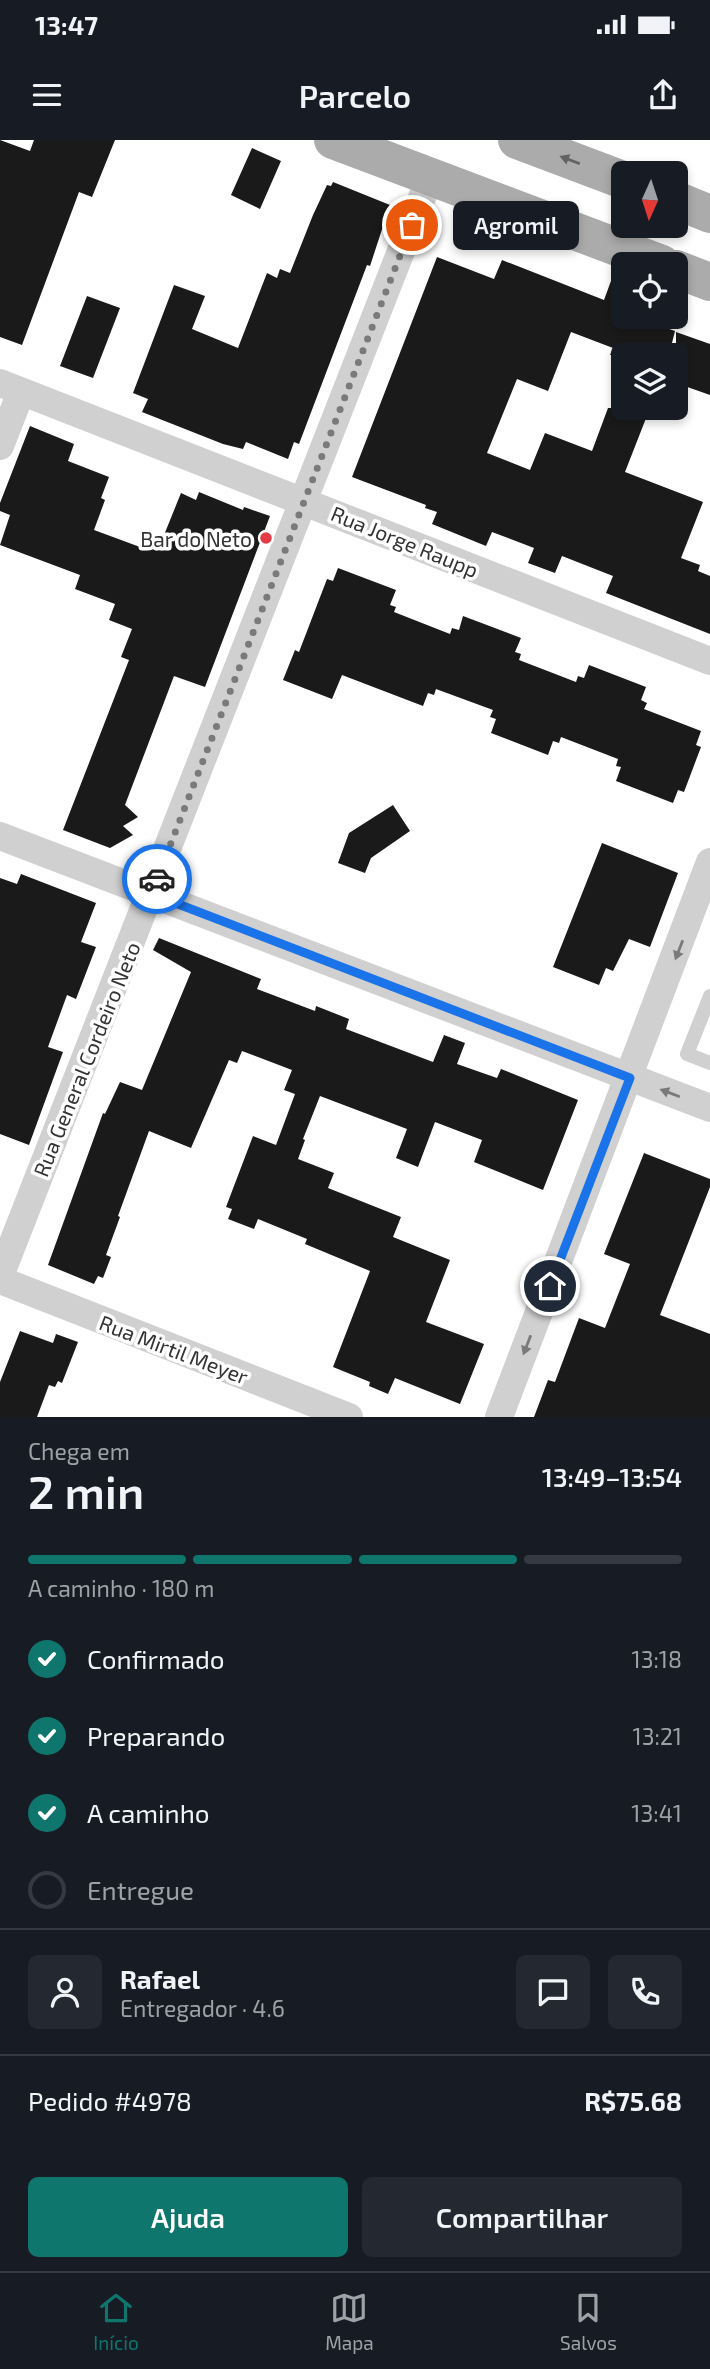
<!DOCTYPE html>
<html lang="pt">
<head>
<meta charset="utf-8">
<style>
  body { margin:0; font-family:"Exo 2",sans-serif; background:#242831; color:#f1f3f6; height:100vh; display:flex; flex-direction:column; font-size:26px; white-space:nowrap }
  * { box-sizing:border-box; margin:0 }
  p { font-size:23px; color:#9ea1a6 }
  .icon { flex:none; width:38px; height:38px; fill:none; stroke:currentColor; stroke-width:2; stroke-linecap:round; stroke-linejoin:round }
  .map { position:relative; height:1277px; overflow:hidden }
  .sheet { display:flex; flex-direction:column; background:#171b24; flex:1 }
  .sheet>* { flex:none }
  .needle { width:46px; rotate:183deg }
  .controls { position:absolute; left:611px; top:21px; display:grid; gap:14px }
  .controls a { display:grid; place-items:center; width:77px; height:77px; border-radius:10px; background:#171b24; box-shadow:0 4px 10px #0003; font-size:35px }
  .pin { position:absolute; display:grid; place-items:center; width:60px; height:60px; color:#fff; margin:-30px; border:4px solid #fff; border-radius:50%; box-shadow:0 2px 7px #0007 }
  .courier { position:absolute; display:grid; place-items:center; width:70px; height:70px; margin:-35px; border:5px solid #1a73e8; border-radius:50%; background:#fff; color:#222; box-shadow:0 2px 9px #0007 }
  .bubble { position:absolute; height:49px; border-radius:10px; background:#171b24; box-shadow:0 4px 10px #0003; font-size:23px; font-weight:600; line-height:49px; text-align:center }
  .summary em { font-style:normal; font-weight:600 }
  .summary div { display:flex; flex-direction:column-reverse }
  .summary { display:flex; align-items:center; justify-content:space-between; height:119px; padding:0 28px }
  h1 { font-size:46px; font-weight:600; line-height:52px }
  .bar { display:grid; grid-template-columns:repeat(4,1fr); gap:10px 7px; align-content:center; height:84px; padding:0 28px }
  .bar i { height:9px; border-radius:5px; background:#363941 }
  .bar .selected { background:#0f766e }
  .bar p { grid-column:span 4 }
  .line { display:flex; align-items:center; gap:18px; padding:0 28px; border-top:2px solid #363941 }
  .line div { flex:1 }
  .round { display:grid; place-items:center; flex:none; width:74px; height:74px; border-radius:10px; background:#242831 }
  ol { padding:0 28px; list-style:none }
  li { display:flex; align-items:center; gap:21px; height:77px }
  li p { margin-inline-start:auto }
  li .icon { padding:7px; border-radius:50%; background:#0f766e; color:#fff; stroke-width:4 }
  li:last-child { color:#9ea1a6 }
  li i { width:38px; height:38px; border:4px solid #363941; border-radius:50% }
  .cta { display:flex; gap:14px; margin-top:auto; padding:14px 28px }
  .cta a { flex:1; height:80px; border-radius:10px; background:#0f766e; color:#fff; font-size:28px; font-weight:600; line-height:80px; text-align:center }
  .cta a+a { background:#242831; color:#f1f3f6 }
  .status { display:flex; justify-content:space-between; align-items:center; height:49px; padding:0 35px; background:#171b24; direction:ltr }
  .status svg { height:19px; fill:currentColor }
  header { display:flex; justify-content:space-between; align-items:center; height:91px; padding:0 28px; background:#171b24; font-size:32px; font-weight:600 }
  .dock { display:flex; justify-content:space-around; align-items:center; height:98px; border-top:2px solid #363941; background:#171b24; font-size:19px; color:#9ea1a6 }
  .dock a { display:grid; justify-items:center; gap:4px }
  .dock .selected { color:#0f766e }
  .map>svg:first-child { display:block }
</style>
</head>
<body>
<div class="status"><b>13:47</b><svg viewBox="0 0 49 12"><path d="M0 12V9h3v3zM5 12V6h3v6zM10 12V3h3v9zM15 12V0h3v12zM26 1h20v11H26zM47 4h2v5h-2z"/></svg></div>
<header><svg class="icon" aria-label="menu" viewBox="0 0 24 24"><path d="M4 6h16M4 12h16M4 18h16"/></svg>Parcelo<svg class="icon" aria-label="share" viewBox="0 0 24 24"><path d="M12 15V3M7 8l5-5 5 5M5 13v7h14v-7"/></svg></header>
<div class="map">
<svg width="710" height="1277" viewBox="0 0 710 1277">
  <rect width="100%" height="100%" fill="#fff"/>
  <g fill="#1a1a1a">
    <path d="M0,0l30,11 4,-11h81l-23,57 -13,-5 -57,153 -22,-8z"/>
    <path d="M252,8l29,13 -21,48 -29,-14z"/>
    <path d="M333,42l57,23 -20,61 -3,-1 -68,179 -5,-2 -6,17 -42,-17 -3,7 -20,-5 -81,-32 6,-13 -15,-6 41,-108 31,11 -13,33 46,19 29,-75 10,5 3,-9 10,4 23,-58 14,-30 4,1z"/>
    <path d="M437,117l57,22 8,-19 102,40 11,-30 8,3v44h12l40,14 -6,24h-59l3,-7 -42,-16 -23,59 -31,-12 -30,74 43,17 15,-37 47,18 16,-43h42l-25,64 78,30 -22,56 19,7 -2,6 12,5v58l-104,-41 7,-17 -51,-20 -7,17 -27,-10 6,-15 -42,-16 -6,14 -54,-22 5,-12 -12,-4 1,-3 -74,-28z"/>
    <path d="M87,156l33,12 -27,70 -33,-12z"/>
    <path d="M676,192l34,12v51l-34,-12z"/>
    <path d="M30,286l44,18 -6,17 41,16 -8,21 4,2 -11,30 46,17 2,-7 18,5 21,-52 15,7 3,-8 44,18 1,-3 26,9 -65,171 -31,-11 -49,129 13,12 -15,9 10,9 -23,13 -47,-18 66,-170 -8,-3 11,-28 -23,-9 6,-16 -40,-15 5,-14 -80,-30 10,-30 -10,-4v-8z"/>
    <path d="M338,428l58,22 -6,15 6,2 -2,5 56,22 2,-6 7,2 4,-14 58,22 -6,14 6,2 -2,6 57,22 2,-6 6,2 5,-13 57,22 -5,13 6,3 -3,6 57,22 -5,14 5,2 -17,45 -6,-2 -5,13 -57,-22 5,-14 -5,-1 2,-7 -57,-22 -2,6 -6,-2 -5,14 -57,-22 5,-14 -6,-2 3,-7 -57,-21 -2,6 -6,-2 -5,13 -81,-31 -10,24 -49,-19 12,-30 4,2 28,-73 6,2z"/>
    <path d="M393,665l17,26 -39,27 -6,15 -27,-10 11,-30z"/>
    <path d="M602,703l76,30 -28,74 -21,-8 -16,32 -7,-3 -7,17 -46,-18z"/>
    <path d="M21,734l75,29 -15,39 15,5 -20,52 -9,-4 -19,52 15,5 -34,93 -29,-11v-256l17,6z"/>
    <path d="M159,798l102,41 -4,10 58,22 1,-5 33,13 -3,10 87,33 11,-27 21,8 -8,21 40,14 4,-9 77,31 -35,90 -69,-28 8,-22 -47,-18 -17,45 -22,-9 11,-29 -87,-33 -17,43 2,1 -7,19 36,14 -6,15 73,29 -8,20 57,23 -24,62 58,22 -24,60 -65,-26 -7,16 -19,-8 1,-4 -37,-15 37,-96 -65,-27 2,-5 -49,-20 -4,10 -26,-10 4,-10 -6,-2 27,-71 23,9 19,-51 -11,-4 8,-20 -50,-19 -5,12 -8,-3 -38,88 -42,-17 -31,85 2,1 -14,38 5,2 -8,21 -5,-2 -4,8 -46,-19 55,-152 2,1 15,-32 22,8 49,-118 -38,-22z"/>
    <path d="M644,1013l66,26v8l-50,128 50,19v83h-176l14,-37 7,2 24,-64 26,10 25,-64 -26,-10z"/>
    <path d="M20,1191l33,12 3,-9 22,8 -16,41 -4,-2 -3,6 -6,-2 -12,32h-37v-35z"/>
  </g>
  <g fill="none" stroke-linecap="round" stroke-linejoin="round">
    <path stroke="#d0d0d0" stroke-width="14" d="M710,856l-23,58 23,9"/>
    <g stroke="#d0d0d0" stroke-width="28">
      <path d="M0,243l710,278"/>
      <path d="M0,306l21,-54"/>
      <path d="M0,696l710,272"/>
      <path d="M0,1136l430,-1099"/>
      <path d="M0,1140l349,137"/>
      <path d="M499,1277l211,-555"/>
    </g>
    <g stroke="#ababab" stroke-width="38">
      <path d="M333,0l329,124"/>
      <path d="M517,0l106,40"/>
      <path d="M676,60l34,14"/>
      <path d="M676,129l34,13"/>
    </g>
  </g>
  <defs><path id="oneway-solid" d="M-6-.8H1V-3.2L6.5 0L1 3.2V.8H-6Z" transform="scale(1.75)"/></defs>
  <use fill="#636363" href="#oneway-solid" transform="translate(570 20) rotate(-159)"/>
  <g fill="#7a7a7a">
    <use href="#oneway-solid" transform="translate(679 810) rotate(111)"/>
    <use href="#oneway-solid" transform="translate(670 953) rotate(-159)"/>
    <use href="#oneway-solid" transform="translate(527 1205) rotate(111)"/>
  </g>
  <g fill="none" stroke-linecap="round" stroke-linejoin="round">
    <path stroke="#7a7a7a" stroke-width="7" stroke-dasharray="0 12.6" d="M157,739l255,-654"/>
    <path stroke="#1a73e8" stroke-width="9" d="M157,739l-5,15 478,184 -80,208"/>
  </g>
  <circle fill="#e63946" stroke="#fff" stroke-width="2.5" cx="266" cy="398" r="7"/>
  <g text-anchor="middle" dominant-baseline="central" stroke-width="7" stroke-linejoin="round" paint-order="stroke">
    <g font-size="21" fill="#333" stroke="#fff" text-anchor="end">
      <text x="252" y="398">Bar do Neto</text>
    </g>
    <g font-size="21" fill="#333" stroke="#fff">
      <text transform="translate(405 401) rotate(22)">Rua Jorge Raupp</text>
      <text transform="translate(86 919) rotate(-68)">Rua General Cordeiro Neto</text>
      <text transform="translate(174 1209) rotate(21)">Rua Mirtil Meyer</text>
    </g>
  </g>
</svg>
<div class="controls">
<a><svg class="needle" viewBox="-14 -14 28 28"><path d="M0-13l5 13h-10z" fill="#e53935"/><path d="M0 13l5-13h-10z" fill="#9ea1a6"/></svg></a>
<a><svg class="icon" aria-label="locate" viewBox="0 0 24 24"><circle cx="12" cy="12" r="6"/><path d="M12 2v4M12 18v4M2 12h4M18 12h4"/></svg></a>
<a><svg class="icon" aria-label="layers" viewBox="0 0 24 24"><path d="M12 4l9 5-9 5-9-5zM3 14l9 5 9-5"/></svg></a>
</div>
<div class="pin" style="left:412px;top:85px;background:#ea580c"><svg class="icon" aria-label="bag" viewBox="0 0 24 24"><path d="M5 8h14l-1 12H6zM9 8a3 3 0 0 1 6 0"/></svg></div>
<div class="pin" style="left:550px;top:1146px;background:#1f2937"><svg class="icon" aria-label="home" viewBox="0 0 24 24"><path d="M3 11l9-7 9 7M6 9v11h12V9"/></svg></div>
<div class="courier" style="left:157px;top:739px"><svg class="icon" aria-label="car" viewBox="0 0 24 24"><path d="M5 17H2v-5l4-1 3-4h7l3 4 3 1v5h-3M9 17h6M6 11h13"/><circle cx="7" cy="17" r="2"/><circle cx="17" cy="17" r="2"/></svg></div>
<div class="bubble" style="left:453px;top:61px;width:126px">Agromil</div>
</div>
<section class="sheet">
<div class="summary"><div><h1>2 min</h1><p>Chega em</p></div><em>13:49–13:54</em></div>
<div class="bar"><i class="selected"></i><i class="selected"></i><i class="selected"></i><i></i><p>A caminho · 180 m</p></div>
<ol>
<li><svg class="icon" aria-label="check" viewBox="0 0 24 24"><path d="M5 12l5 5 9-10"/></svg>Confirmado<p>13:18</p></li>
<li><svg class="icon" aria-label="check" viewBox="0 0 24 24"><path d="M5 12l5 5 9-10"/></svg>Preparando<p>13:21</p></li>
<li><svg class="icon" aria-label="check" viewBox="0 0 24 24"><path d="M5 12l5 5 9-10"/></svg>A caminho<p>13:41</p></li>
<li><i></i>Entregue</li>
</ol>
<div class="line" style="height:126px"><a class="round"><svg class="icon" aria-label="person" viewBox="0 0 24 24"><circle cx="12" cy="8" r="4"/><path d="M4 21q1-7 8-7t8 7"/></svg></a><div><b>Rafael</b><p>Entregador · 4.6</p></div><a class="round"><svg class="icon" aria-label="chat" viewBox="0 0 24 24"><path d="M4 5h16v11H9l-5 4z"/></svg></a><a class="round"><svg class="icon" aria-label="phone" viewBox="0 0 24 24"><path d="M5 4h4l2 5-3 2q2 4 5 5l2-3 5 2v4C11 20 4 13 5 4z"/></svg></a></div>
<div class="line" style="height:91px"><div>Pedido #4978</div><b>R$75.68</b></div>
<div class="cta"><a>Ajuda</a><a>Compartilhar</a></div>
</section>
<nav class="dock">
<a class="selected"><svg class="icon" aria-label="home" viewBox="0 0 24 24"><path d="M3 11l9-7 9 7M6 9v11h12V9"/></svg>Início</a>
<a><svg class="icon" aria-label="map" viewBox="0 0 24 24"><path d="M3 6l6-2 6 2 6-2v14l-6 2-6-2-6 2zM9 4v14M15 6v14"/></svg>Mapa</a>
<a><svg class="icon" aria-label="saved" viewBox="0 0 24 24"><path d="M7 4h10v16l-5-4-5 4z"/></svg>Salvos</a>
</nav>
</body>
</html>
